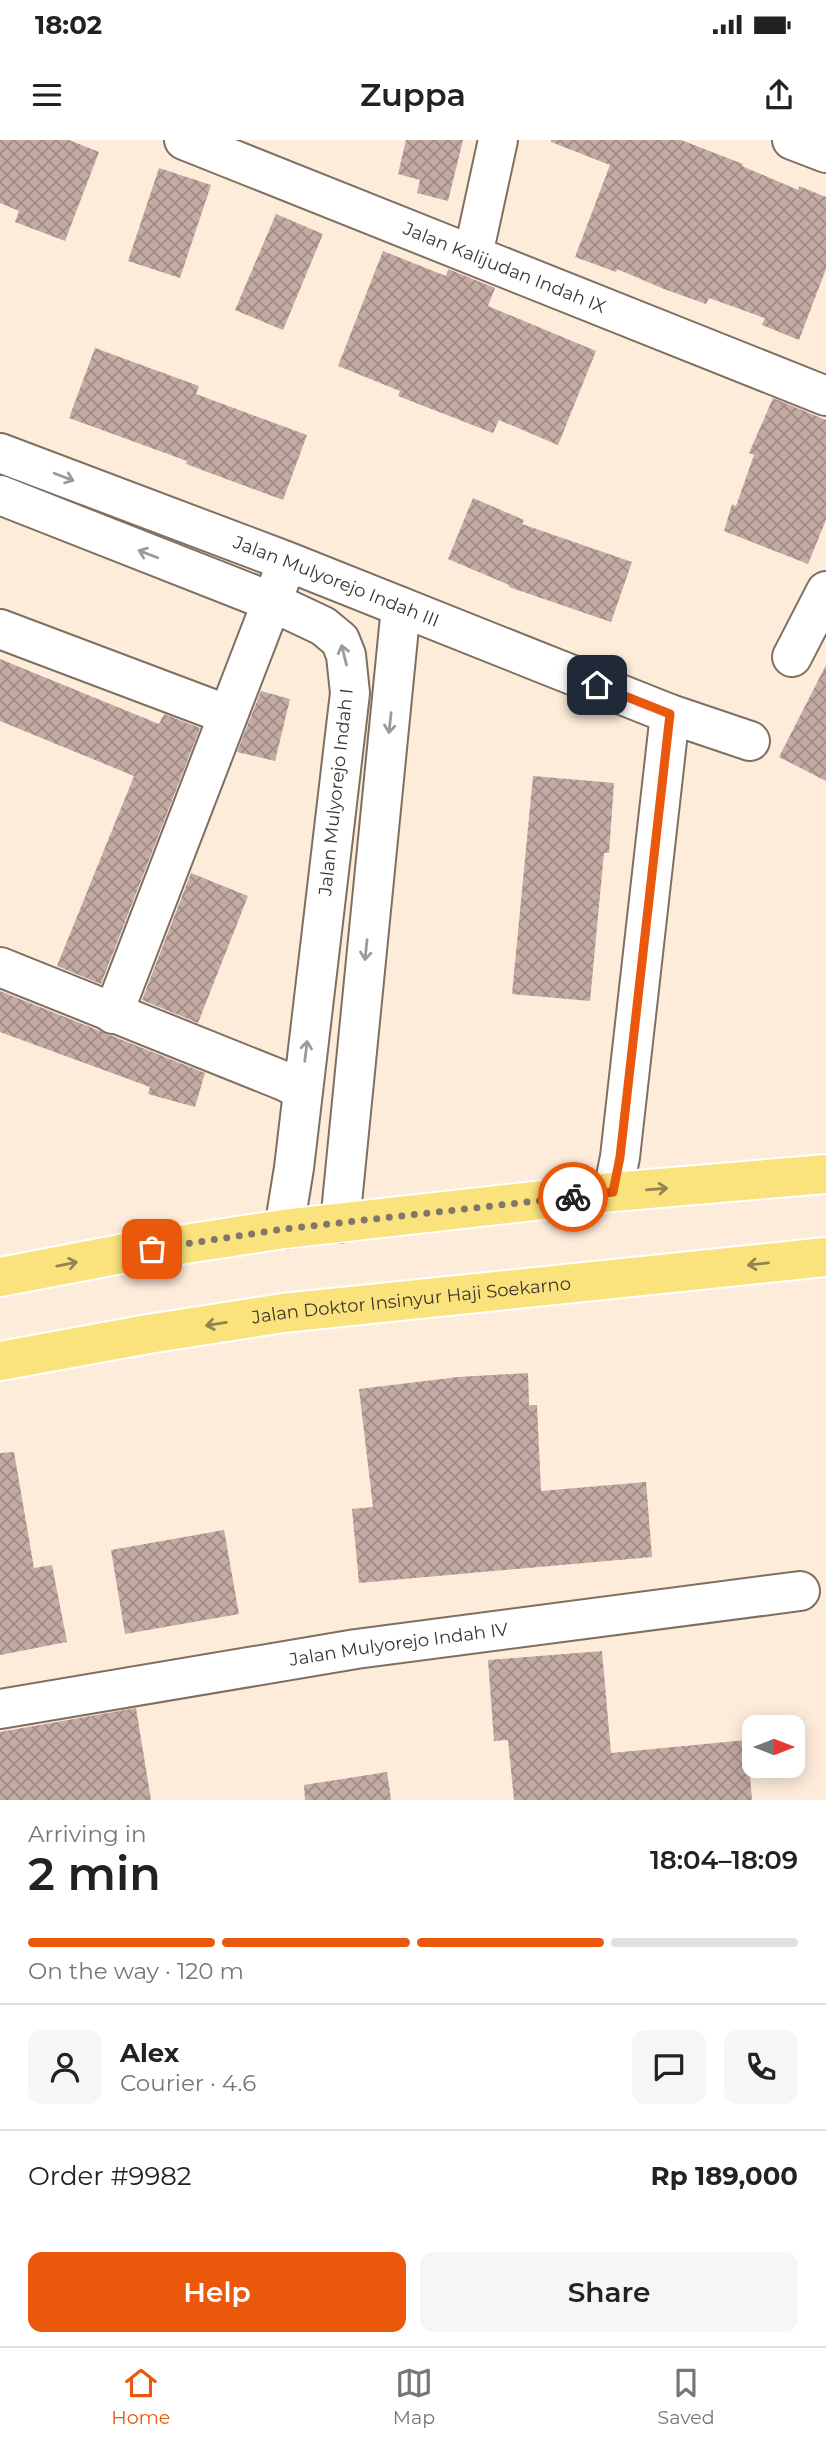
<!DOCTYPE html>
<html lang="en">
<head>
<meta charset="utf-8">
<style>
  body { margin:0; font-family:Montserrat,sans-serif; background:#f6f6f6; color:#222; height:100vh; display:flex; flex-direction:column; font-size:26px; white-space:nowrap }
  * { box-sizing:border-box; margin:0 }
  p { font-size:23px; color:#767676 }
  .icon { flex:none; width:38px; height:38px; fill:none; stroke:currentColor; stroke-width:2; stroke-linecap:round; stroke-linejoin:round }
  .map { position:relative; height:1660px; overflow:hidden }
  .side { display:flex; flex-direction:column; background:#fff; flex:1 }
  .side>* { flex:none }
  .needle { width:46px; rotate:90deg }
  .controls { position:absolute; left:742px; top:1575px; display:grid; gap:14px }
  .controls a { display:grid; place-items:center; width:63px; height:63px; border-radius:14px; background:#fff; box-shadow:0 4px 18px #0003; font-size:35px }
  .pin { position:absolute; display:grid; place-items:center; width:60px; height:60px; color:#fff; margin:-30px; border-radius:14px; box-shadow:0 4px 10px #0006 }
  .courier { position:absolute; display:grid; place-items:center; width:70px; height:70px; margin:-35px; border:5px solid #ea580c; border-radius:50%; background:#fff; color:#222; box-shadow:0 2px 9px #0007 }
  .head em { font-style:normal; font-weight:600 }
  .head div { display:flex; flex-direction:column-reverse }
  .head { display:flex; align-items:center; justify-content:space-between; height:119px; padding:0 28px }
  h1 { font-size:46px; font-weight:600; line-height:52px }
  .bar { display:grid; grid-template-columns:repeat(4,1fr); gap:10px 7px; align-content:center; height:84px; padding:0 28px }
  .bar i { height:9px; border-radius:5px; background:#e0e0e0 }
  .bar .on { background:#ea580c }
  .bar p { grid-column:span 4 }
  .line { display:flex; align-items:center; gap:18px; padding:0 28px; border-top:2px solid #e0e0e0 }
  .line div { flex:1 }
  .round { display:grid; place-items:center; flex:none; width:74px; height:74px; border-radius:14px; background:#f6f6f6 }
  .primary-button { display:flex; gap:14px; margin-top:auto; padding:14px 28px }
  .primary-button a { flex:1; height:80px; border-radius:14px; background:#ea580c; color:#fff; font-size:28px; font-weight:600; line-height:80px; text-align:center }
  .primary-button a+a { background:#f6f6f6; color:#222 }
  .status { display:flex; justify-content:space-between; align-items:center; height:49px; padding:0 35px; background:#fff; direction:ltr }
  .status svg { height:19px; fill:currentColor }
  header { display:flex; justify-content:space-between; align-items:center; height:91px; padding:0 28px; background:#fff; font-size:32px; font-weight:600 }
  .tab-bar { display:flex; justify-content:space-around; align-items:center; height:98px; border-top:2px solid #e0e0e0; background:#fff; font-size:19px; color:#767676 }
  .tab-bar a { display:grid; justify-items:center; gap:4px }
  .tab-bar .on { color:#ea580c }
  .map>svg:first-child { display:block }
</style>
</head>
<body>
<div class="status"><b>18:02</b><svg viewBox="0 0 49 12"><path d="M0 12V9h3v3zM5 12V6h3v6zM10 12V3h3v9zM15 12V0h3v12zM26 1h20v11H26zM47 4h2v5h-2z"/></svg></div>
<header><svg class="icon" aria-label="menu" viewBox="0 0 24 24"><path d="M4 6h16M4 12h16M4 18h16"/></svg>Zuppa<svg class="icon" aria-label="share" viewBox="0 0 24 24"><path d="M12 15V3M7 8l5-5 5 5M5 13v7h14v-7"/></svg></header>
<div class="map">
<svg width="826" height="1660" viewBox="0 0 826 1660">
  <defs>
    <pattern id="building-cross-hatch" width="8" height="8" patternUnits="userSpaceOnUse" patternTransform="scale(1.75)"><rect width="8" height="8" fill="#c3aaa3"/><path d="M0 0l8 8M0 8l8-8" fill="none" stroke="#a08b85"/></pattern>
  </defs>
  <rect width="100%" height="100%" fill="#feecdb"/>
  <g fill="url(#building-cross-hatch)">
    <path d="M0,0h69l30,12 -34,89 -50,-19 4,-11 -19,-8z"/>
    <path d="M406,0h57l-15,61 -31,-8 3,-13 -22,-6z"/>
    <path d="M551,0h130l62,24 -1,2 56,24 1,-4 27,11v72l-27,71 -37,-15 3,-7 -56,-20 -3,6 -42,-15 -47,-20 -1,3 -41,-15 35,-92 -59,-23z"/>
    <path d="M159,28l52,17 -31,93 -52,-17z"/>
    <path d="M276,74l47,20 -40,96 -48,-20z"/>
    <path d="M383,111l63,25 2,-7 47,19 -7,18 108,45 -38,94 -59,-25 -6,13 -95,-37 2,-5 -62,-25z"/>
    <path d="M95,208l104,38 -3,8 111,41 -24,65 -97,-36 1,-3 -118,-43z"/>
    <path d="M773,258l53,22v100l-18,44 -84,-33 8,-27 4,2 18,-51 -5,-2z"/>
    <path d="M473,358l51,22 -2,4 110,38 -21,60 -102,-35v-2l-61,-26z"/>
    <path d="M0,519l159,65 5,-10 36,14 -99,256 -44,-18 77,-190 -134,-55z"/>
    <path d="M826,525v116l-47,-24z"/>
    <path d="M261,551l29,8 -15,62 -38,-9z"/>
    <path d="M533,636l81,7 -5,70h-5l-14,148 -78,-7z"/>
    <path d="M191,733l57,23 -50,127 -56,-23z"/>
    <path d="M0,851l205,82 -10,34 -47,-13 2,-7 -150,-55z"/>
    <path d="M528,1233l1,32h8l4,86 105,-9 6,75 -293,26 -7,-74 21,-2 -14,-118 99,-12z"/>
    <path d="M14,1312l20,116 18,-3 15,77 -67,13v-202z"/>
    <path d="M224,1390l15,84 -114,20 -14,-84z"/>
    <path d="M602,1511l9,102 136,-13 5,60h-238l-6,-60 -14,1 -6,-81z"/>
    <path d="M136,1568l15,92h-151v-68z"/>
    <path d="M387,1632l4,28h-86l-1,-15z"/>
  </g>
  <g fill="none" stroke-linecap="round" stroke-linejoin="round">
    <defs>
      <g id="minor">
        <path id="s1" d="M184,0l642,256"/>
        <path d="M792,0l34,13"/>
        <path d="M473,115l25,-115"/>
        <path id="s2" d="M0,313l286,108 384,153 80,27"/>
        <path d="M0,355l272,107 51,24 17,14 6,15 4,38 -56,475 -10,61"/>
        <path d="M0,489l228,86"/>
        <path d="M792,517l34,-66"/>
        <path d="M0,827l284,114 18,9"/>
        <path d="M113,874l168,-436"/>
        <path d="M613,1052l7,-35 50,-443"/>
        <path d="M340,1083l61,-616"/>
        <path id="s3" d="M0,1569l356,-60 444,-58"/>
      </g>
      <g id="major">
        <path d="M0,1137l126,-24 158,-24 329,-37 213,-18"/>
        <path id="s4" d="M0,1221l148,-27 135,-21 543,-56"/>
      </g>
    </defs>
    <use href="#minor" stroke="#7f6f60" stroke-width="42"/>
    <use href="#major" stroke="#fff" stroke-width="42"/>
    <use href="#minor" stroke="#fff" stroke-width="38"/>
    <use href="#major" stroke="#fae27c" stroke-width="38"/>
  </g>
  <defs><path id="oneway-shaft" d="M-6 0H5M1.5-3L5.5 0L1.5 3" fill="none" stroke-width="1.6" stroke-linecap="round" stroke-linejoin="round" transform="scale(1.75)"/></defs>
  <g stroke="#9e9a97">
    <use href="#oneway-shaft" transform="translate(64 337) rotate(21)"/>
    <use href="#oneway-shaft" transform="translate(148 414) rotate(-159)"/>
    <use href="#oneway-shaft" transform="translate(344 515) rotate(-104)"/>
    <use href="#oneway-shaft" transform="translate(390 583) rotate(96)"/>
    <use href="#oneway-shaft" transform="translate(366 810) rotate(96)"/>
    <use href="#oneway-shaft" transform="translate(306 911) rotate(-83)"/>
  </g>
  <g stroke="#928352">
    <use href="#oneway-shaft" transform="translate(657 1049) rotate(-5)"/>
    <use href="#oneway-shaft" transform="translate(67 1124) rotate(-11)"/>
    <use href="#oneway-shaft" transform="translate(758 1124) rotate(174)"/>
    <use href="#oneway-shaft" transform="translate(216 1184) rotate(171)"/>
  </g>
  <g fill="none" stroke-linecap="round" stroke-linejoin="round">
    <path stroke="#81766b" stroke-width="7" stroke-dasharray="0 12.6" d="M152,1109l132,-20 289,-32"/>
    <path stroke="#ea580c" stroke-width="9" d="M573,1057l40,-5 7,-35 50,-443 -73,-29"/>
  </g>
  <g text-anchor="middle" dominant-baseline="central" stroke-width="7" stroke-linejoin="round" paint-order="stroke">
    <g font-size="18" fill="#3d362f" stroke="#fff">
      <text stroke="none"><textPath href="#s1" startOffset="345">Jalan Kalijudan Indah IX</textPath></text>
      <text stroke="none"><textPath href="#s2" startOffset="360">Jalan Mulyorejo Indah III</textPath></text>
      <text transform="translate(336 652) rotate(-84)">Jalan Mulyorejo Indah I</text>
      <text stroke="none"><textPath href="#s4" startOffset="416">Jalan Doktor Insinyur Haji Soekarno</textPath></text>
      <text stroke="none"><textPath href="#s3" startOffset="404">Jalan Mulyorejo Indah IV</textPath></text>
    </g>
  </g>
</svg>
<div class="controls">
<a><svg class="needle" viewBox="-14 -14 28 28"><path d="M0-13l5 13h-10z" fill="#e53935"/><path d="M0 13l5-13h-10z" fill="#767676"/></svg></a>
</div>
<div class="pin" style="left:152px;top:1109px;background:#ea580c"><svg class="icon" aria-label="bag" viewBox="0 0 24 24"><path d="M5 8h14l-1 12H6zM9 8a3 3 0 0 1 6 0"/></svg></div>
<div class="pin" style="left:597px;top:545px;background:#1f2937"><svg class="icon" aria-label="home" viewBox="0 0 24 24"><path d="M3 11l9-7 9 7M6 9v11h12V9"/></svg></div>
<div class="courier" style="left:573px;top:1057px"><svg class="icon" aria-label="bike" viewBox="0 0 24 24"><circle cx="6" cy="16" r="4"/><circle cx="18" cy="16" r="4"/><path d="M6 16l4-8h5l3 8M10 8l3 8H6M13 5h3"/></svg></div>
</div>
<section class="side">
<div class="head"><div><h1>2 min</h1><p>Arriving in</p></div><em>18:04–18:09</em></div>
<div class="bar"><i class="on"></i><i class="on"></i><i class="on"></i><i></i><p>On the way · 120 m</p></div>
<div class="line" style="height:126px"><a class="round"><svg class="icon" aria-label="person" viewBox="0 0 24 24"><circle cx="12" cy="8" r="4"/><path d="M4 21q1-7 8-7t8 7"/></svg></a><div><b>Alex</b><p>Courier · 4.6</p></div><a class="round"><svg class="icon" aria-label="chat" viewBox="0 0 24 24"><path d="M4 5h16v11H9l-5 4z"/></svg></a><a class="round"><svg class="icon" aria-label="phone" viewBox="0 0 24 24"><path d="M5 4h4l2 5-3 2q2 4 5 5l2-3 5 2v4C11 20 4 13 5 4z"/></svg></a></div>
<div class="line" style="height:91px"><div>Order #9982</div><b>Rp 189,000</b></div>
<div class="primary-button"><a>Help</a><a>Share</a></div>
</section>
<nav class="tab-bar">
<a class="on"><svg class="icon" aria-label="home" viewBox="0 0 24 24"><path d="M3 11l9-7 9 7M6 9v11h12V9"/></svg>Home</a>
<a><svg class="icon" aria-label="map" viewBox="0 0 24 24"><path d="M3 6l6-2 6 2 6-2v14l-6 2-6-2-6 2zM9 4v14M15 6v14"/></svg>Map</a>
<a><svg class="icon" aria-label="saved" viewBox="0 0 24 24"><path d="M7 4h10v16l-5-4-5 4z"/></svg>Saved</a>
</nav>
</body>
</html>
